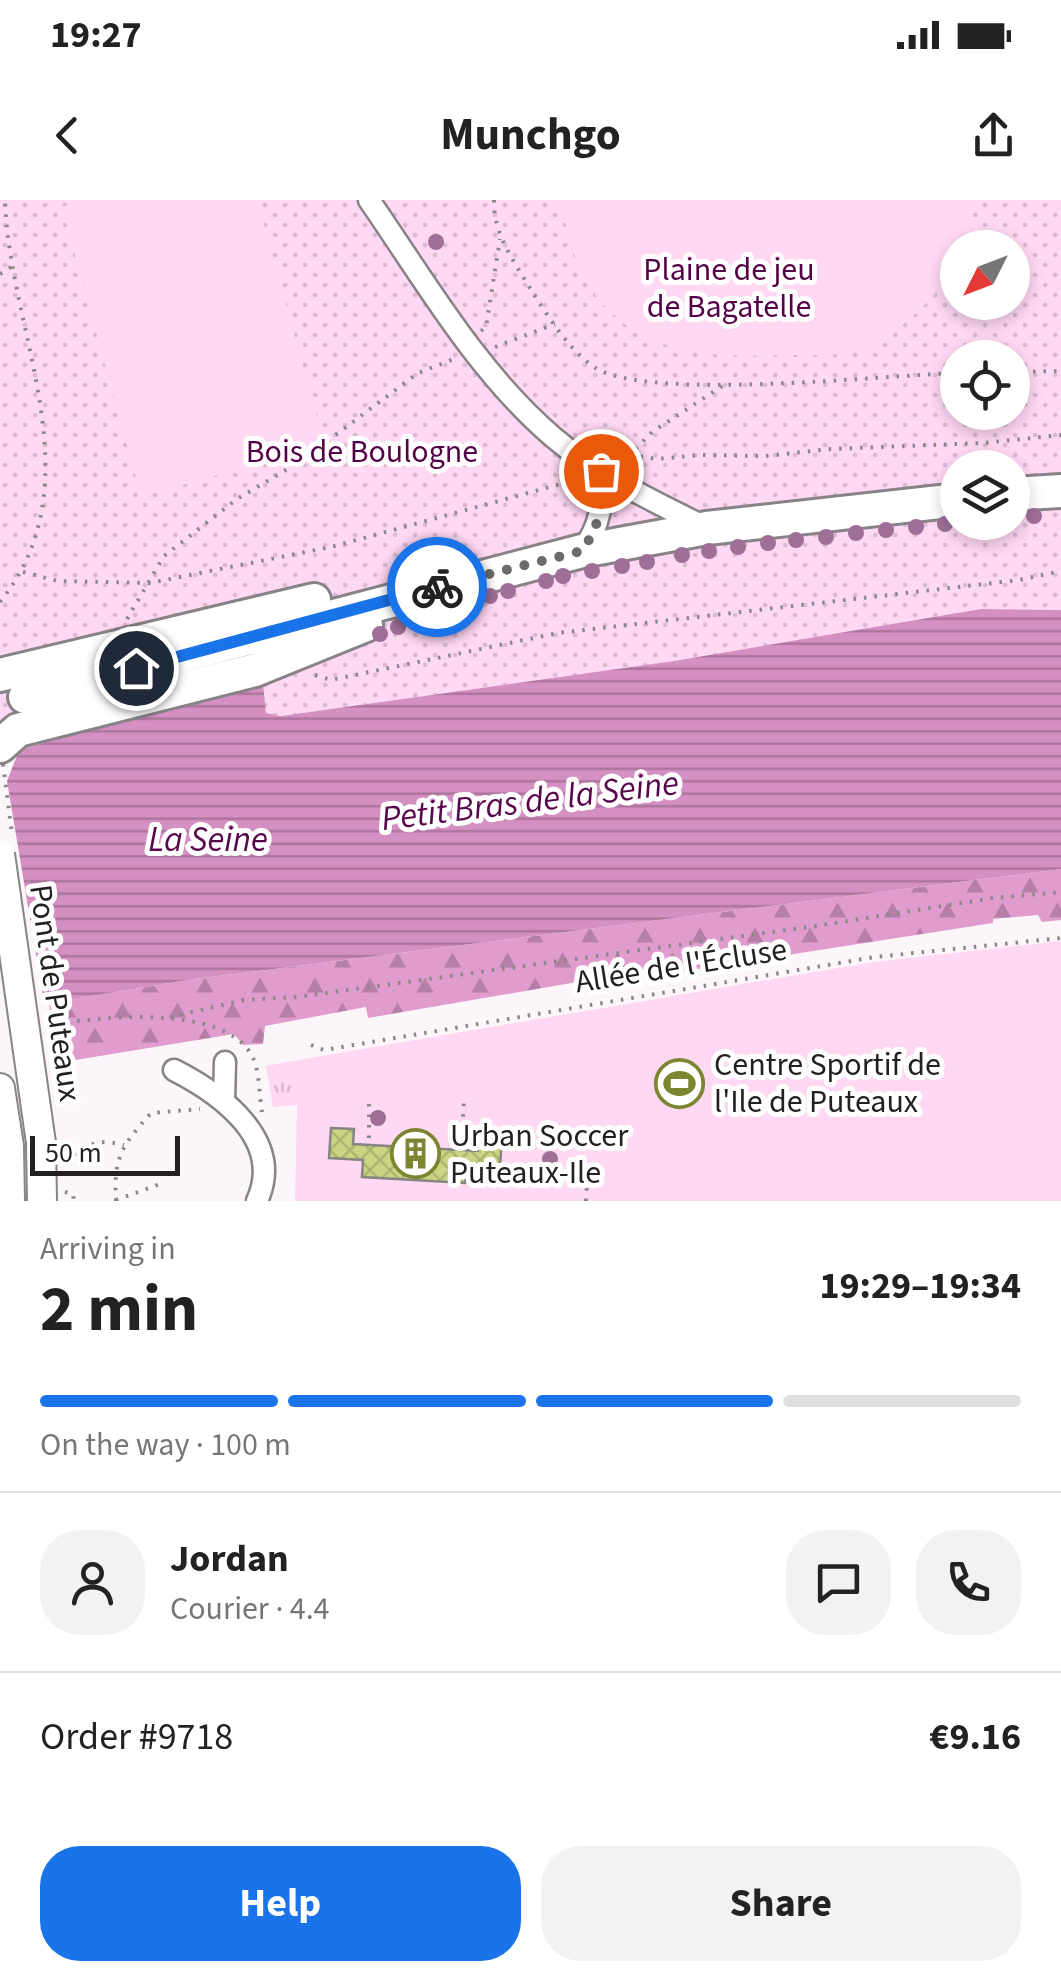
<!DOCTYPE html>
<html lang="en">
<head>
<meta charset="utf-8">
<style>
  body { margin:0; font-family:"Source Sans 3",sans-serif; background:#f2f2f2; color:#222; height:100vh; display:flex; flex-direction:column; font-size:38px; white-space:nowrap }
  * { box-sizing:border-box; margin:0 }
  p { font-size:32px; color:#767676 }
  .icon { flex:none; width:55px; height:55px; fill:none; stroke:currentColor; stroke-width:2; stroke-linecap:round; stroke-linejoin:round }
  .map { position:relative; height:1001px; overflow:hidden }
  .side { display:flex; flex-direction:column; background:#fff; flex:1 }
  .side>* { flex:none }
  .needle { width:65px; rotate:228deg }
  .tools { position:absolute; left:940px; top:30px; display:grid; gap:20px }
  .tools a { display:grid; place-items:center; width:90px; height:90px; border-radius:50%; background:#fff; box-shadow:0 5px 15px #0003; font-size:50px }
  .scale { position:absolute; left:30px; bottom:25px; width:150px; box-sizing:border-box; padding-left:10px; border:5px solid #222021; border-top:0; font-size:28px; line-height:35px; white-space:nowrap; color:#222021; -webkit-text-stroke:8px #fff; paint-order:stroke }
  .pin { position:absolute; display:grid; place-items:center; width:85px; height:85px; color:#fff; margin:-42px; border:5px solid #fff; border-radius:50%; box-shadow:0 2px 10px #0007 }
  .courier { position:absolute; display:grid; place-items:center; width:100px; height:100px; margin:-50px; border:8px solid #1a73e8; border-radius:50%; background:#fff; color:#222; box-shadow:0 2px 12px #0007 }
  .overview em { font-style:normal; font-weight:700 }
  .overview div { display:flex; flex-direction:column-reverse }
  .overview { display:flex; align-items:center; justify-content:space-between; height:170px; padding:0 40px }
  h1 { font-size:65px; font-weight:700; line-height:75px }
  .bar { display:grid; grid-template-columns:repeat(4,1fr); gap:15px 10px; align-content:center; height:120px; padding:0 40px }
  .bar i { height:12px; border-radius:8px; background:#e0e0e0 }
  .bar .on { background:#1a73e8 }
  .bar p { grid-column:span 4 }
  .line { display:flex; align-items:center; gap:25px; padding:0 40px; border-top:2px solid #e0e0e0 }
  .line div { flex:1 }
  .round { display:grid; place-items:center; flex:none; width:105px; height:105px; border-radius:40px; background:#f2f2f2 }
  .action { display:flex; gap:20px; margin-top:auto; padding:20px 40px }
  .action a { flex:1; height:115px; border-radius:40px; background:#1a73e8; color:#fff; font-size:40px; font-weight:700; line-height:115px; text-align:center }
  .action a+a { background:#f2f2f2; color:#222 }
  .status { display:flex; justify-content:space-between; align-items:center; height:70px; padding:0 50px; background:#fff; direction:ltr }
  .status svg { height:28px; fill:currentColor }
  header { display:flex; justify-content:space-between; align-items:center; height:130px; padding:0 40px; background:#fff; font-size:45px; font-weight:700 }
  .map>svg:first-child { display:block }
</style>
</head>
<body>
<div class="status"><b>19:27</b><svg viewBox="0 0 49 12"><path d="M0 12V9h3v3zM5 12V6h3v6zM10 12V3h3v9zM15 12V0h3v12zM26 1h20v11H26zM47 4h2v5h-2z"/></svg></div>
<header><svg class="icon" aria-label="back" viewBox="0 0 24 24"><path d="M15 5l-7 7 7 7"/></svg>Munchgo<svg class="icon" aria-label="share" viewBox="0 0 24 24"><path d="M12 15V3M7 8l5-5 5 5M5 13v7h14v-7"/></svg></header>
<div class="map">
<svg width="1061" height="1001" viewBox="0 0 1061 1001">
  <defs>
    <pattern id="grass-tufts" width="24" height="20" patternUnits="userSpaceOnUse" patternTransform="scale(2.5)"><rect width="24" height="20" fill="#ffd8f4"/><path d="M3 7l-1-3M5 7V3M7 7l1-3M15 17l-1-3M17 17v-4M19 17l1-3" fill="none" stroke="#dab9d1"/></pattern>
    <pattern id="forest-firs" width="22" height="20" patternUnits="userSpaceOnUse" patternTransform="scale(2.5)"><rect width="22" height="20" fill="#e19cce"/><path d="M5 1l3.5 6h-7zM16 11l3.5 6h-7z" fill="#b67fa7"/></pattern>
    <pattern id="park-dots" width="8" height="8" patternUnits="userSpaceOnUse" patternTransform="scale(2.5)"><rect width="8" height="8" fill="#ffd8f4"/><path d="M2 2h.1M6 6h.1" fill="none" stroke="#dab9d1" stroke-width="1.8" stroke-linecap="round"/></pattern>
    <pattern id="water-rules" width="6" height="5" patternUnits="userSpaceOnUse" patternTransform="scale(2.5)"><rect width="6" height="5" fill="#d490c2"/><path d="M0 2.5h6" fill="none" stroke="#ac759d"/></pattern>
    <pattern id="building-cross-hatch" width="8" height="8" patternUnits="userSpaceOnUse" patternTransform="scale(2.5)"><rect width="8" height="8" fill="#cad483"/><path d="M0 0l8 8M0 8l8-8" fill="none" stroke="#adb671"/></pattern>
  </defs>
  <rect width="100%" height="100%" fill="#fcf6fa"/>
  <path fill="url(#grass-tufts)" d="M298,860l-1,45 -24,2 -7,-41z"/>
  <path fill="url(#forest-firs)" d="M1061,669v51l-19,2 -4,-7 -45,4v4l-379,59 -8,-5 -238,41 -2,-11 -101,19 -2,18 -20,1 -9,-11 -177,29 -8,-60 145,-24z"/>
  <path fill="url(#park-dots)" fill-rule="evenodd" d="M0,0h1061v410l-80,-1 -307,52 -393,55 -15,-3 -3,-29 -263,71zM958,48h54v54h-54zM958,158h54v54h-54zM958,268h54v54h-54z"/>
  <g fill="#ffd8f4">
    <path d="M87,0h170l68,246 -184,50 -79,-289z"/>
    <path d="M561,0h411l-5,42 -2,5 -7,1c0,23 -13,35 -28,51 -17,18 -37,35 -60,46 -23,12 -50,10 -75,10 -67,2 -143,5 -192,-51 -27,-31 -35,-64 -42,-104z"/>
    <path d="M1061,741v260h-766l3,-141 575,-98z"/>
  </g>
  <path fill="url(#water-rules)" d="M981,409l80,1v259l-867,110 -145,24 -49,4v-252l263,-72 3,30 15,3 393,-55z"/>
  <path fill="#fcf6fa" d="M18,553l-11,28 38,227 -45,4v-247z"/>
  <path fill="url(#building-cross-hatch)" stroke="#858681" stroke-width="2.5" d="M331,928l23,1 -1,15 125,7 1,-15 23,1 -2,30 -34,-1 -1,17 -103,-6 1,-17 -34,-2z"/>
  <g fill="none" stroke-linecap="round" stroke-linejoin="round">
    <defs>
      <g id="street">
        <path d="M369,0c56,81 108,172 184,237 44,38 100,64 152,90"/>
        <path d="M582,351c19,-27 21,-47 19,-80"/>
        <path d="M174,870c47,24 111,70 83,131"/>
        <path d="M224,901l1,-39"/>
      </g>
      <g id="secondary">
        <path d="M0,888l9,58 1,55"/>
        <path d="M41,943l1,58"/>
      </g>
      <g id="primary">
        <path d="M1012,294l49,-3"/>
        <path d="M0,475l314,-75"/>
        <path d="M25,497l557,-146 125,-23 251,-28"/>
        <path d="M0,546l18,-16 237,-60 111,-45"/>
      </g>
    </defs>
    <use href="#street" stroke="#888387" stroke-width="25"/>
    <use href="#secondary" stroke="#888387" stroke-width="32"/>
    <use href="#primary" stroke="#888387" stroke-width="38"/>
    <g stroke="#8a8789" stroke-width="4" stroke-dasharray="2.5 8" stroke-linecap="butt">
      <path d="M494,0c-1,34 20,61 37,90 17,26 37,59 63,77 51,35 291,8 364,6"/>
      <path d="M0,74l11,-7"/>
      <path d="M481,131l5,-4 14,-88"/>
      <path d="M495,147l60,-23"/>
      <path d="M1012,172l49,-1"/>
      <path d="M630,255l27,4 43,-4 65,1 66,-7 152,-6 78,-8"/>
      <path d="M621,264l31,-32 75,-49"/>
      <path d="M23,372l35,9 92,2 181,-36 248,-68"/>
      <path d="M0,402c97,-120 9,-269 5,-402"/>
      <path d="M127,419l37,-63 73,-57 64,-38 117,-88 36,-14"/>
      <path d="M315,475l16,5 227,-47 461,-53 42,-9"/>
      <path d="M170,817l74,-17 53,-3 519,-71 177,-28 68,-6"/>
      <path d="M46,825c49,-7 180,-24 207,33 7,15 6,38 9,54"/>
      <path d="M311,845l13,5 551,-93 186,-19"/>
      <path d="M369,904v39"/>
      <path d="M461,948l3,-48"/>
      <path d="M64,959c30,-12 24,-22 60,-14"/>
      <path d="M65,992l8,2 1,7"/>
      <path d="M116,1000l47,-17"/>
      <path d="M116,1001c-3,-45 7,-56 35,-88l49,-4"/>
      <path d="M586,1001l1,-18"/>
    </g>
    <use href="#street" stroke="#fff" stroke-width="20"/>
    <use href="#secondary" stroke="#fff" stroke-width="28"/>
    <use href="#primary" stroke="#fff" stroke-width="32"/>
    <defs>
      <path id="secondary-bridge" d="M0,654l41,289"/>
    </defs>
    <use href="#secondary-bridge" stroke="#888387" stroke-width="32" stroke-linecap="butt"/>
    <path stroke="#8a8789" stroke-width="4" stroke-dasharray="2.5 8" stroke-linecap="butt" d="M3,564l9,70"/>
    <use href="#secondary-bridge" stroke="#fff" stroke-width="28"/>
  </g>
  <g fill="#a06f97">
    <circle cx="436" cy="42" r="8"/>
    <circle cx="1034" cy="316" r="8"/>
    <circle cx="945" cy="324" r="8"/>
    <circle cx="916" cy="327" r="8"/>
    <circle cx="886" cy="330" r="8"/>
    <circle cx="856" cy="333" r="8"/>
    <circle cx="826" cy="337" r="8"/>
    <circle cx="796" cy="340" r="8"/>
    <circle cx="768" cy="343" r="8"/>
    <circle cx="738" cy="347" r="8"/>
    <circle cx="709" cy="351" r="8"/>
    <circle cx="682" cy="355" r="8"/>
    <circle cx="647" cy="362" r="8"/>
    <circle cx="622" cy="366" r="8"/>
    <circle cx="592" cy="371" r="8"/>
    <circle cx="563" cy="376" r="8"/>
    <circle cx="546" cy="381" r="8"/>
    <circle cx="508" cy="391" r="8"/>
    <circle cx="490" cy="396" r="8"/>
    <circle cx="471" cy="402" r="8"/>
    <circle cx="453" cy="408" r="8"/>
    <circle cx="435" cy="414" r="8"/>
    <circle cx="398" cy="427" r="8"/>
    <circle cx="380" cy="434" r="8"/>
    <circle cx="378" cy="918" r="8"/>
    <circle cx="550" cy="959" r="8"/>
  </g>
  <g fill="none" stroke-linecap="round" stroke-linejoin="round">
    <path stroke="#6e6b6d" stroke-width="10" stroke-dasharray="0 18" d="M437,387l145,-36c19,-28 21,-47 19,-80"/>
    <path stroke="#1a73e8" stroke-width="12" d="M136,468l301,-81"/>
  </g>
  <defs>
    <symbol id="stadium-ring" viewBox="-11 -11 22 22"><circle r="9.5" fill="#fff" stroke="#7c8530" stroke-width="1.5"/><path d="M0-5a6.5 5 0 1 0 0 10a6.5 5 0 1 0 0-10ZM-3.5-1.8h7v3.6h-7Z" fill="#7c8530"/></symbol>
    <symbol id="building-ring" viewBox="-11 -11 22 22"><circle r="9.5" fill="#fff" stroke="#7c8530" stroke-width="1.5"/><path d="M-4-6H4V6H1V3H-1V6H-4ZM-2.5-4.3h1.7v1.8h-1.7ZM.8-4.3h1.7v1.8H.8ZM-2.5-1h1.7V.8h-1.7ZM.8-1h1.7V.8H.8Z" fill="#7c8530"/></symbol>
  </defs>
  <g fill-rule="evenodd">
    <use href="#stadium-ring" x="652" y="856" width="55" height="55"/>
    <use href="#building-ring" x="388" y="926" width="55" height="55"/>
  </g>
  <g text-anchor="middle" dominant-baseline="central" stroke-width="10" stroke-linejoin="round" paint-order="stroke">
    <g font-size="32" fill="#540046" stroke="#fff">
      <text x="729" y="70">Plaine de jeu<tspan x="729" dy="37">de Bagatelle</tspan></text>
      <text x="362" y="252">Bois de Boulogne</text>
    </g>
    <g font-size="32" fill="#222021" stroke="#fff">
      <text transform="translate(681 766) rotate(-9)">Allée de l'Écluse</text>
      <text transform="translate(55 793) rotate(82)">Pont de Puteaux</text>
    </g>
    <g font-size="32" fill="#222021" stroke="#fff" text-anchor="start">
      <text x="714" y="865">Centre Sportif de<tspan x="714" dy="37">l'Ile de Puteaux</tspan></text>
      <text x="450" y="936">Urban Soccer<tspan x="450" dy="37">Puteaux-Ile</tspan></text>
    </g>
    <g font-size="35" font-style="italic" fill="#59074c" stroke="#fff">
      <text transform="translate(530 601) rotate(-7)">Petit Bras de la Seine</text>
      <text x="208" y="640">La Seine</text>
    </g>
  </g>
</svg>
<div class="tools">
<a><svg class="needle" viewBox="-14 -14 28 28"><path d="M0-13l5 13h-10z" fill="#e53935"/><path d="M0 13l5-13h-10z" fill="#767676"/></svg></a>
<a><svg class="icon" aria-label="locate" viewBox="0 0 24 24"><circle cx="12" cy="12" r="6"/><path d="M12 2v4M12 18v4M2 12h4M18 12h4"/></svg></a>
<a><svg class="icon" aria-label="layers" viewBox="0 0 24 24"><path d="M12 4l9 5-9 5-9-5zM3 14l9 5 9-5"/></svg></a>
</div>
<div class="scale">50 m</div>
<div class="pin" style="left:601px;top:271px;background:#ea580c"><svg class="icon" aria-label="bag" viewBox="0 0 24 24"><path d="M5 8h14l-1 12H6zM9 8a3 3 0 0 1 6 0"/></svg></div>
<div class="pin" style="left:136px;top:468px;background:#1f2937"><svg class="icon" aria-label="home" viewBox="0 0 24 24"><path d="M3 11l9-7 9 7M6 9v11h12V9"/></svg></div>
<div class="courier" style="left:437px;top:387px"><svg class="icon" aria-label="bike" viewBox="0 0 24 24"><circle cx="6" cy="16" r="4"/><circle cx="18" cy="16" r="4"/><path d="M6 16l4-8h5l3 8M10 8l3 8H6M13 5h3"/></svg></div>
</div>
<section class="side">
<div class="overview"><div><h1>2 min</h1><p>Arriving in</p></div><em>19:29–19:34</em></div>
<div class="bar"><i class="on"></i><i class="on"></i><i class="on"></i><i></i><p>On the way · 100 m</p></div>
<div class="line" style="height:180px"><a class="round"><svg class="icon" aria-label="person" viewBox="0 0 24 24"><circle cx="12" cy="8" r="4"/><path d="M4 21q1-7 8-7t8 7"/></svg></a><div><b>Jordan</b><p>Courier · 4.4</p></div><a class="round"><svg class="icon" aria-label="chat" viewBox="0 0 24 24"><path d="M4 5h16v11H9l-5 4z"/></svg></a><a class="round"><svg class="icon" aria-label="phone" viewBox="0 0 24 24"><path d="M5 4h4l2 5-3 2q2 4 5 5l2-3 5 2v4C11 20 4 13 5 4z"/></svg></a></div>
<div class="line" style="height:130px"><div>Order #9718</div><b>€9.16</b></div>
<div class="action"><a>Help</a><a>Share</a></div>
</section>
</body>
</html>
